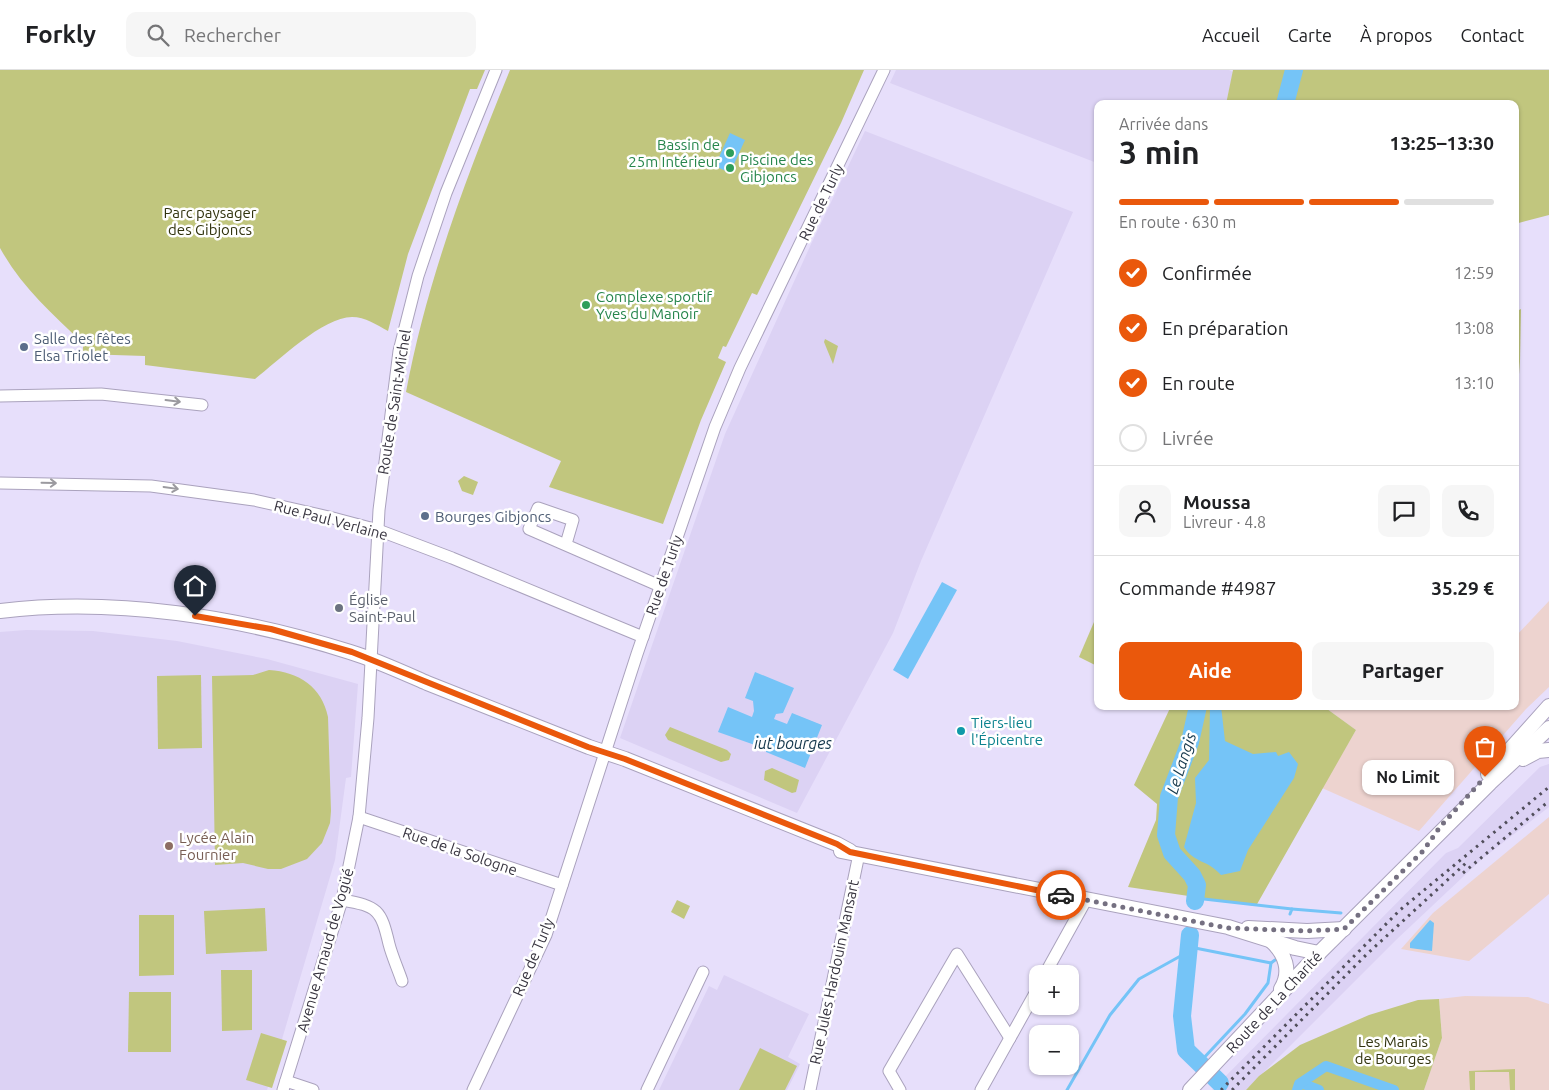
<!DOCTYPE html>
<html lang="fr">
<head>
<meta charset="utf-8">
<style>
  body { margin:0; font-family:Ubuntu,sans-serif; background:#f6f6f6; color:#202124; height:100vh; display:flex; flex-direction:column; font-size:19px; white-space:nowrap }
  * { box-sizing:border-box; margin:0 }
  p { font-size:16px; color:#757577 }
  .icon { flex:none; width:28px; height:28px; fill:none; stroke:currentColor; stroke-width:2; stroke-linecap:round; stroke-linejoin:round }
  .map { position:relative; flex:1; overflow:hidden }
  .side { position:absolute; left:1094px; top:30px; width:425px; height:610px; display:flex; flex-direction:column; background:#fff; border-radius:10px; box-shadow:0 1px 4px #0004 }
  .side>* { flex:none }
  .controls { position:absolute; left:1029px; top:895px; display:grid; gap:10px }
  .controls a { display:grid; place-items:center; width:50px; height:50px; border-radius:10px; background:#fff; box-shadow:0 1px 4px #0004; font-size:25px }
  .pin { position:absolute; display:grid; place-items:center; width:42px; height:42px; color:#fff; margin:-51px -21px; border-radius:50% 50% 50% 0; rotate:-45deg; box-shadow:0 0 5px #0007 }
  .pin .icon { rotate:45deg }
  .courier { position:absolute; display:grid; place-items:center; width:50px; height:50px; margin:-25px; border:4px solid #ea580c; border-radius:50%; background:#fff; color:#222; box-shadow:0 1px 6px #0007 }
  .bubble { position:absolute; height:35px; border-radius:10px; background:#fff; box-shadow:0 1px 4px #0004; font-size:16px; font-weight:700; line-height:35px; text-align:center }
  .head em { font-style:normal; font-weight:700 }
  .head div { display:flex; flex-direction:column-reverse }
  .head { display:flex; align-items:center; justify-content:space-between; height:85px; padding:0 25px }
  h1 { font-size:32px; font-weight:700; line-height:38px }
  .bar { display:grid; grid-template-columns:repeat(4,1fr); gap:8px 5px; align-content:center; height:60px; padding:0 25px }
  .bar i { height:6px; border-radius:4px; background:#e0e0e0 }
  .bar .on { background:#ea580c }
  .bar p { grid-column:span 4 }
  .line { display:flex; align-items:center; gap:12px; padding:0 25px; border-top:1px solid #e0e0e0 }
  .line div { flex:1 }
  .round { display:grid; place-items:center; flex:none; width:52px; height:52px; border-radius:10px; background:#f6f6f6 }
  ol { padding:0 25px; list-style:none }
  li { display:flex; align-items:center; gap:15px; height:55px }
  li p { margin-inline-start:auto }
  li .icon { padding:5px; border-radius:50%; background:#ea580c; color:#fff; stroke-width:4 }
  li:last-child { color:#757577 }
  li i { width:28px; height:28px; border:2px solid #e0e0e0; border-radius:50% }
  .cta { display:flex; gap:10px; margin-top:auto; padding:10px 25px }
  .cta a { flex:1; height:58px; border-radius:10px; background:#ea580c; color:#fff; font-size:20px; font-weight:700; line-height:58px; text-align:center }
  .cta a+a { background:#f6f6f6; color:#202124 }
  header { display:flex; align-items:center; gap:30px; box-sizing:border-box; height:70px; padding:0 25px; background:#fff; border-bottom:1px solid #e0e0e0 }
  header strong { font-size:24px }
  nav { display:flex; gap:28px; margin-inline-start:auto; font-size:18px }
  .search { width:350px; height:45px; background:#f6f6f6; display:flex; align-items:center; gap:12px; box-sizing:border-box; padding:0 18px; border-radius:10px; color:#757577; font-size:19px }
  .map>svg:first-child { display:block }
</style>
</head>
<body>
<header>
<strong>Forkly</strong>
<div class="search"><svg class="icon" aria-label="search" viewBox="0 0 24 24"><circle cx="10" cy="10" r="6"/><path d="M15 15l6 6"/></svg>Rechercher</div>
<nav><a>Accueil</a><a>Carte</a><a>À propos</a><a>Contact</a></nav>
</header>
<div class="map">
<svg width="1549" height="1020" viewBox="0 0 1549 1020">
  <rect width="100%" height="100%" fill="#e7dffb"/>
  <g fill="#edd3cf">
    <path d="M1549,531v86l-23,22 -107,122 -97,-43 34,-58 -33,-24h192v-69z"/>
    <path d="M1549,747v77l-80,67 -68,-12 32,-36z"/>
    <path d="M1465,926l63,1 21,7v86h-125l18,-52 -3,-39z"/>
  </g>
  <g fill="#dcd2f4">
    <path d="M896,0h333l4,2 -7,32h-128l-1,59 -207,-80z"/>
    <path d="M865,61l208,81 -152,349 -28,72 -96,180 -177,-75 105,-304 87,-192z"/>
    <path d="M26,560l67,1 84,10 90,18 91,25 -7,93 -5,1 -11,82 -68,230h-267v-458z"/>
    <path d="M1549,694v43l-67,52 -86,81 -150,150h-34l234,-237 12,-5 82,-81z"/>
    <path d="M724,905l85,39 -21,43 12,7 -13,26h-128l50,-104 8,4z"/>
  </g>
  <g fill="#c1c67e">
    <path d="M0,0h485l-8,19h-7l-62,165 -20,77c-11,-6 -23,-14 -36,-14 -29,0 -74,44 -97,62l-110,-14v-9l-62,-2v-11c-32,-30 -62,-57 -83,-95z"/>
    <path d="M510,0h354l-23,53 -84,172 -5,-2 -26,54 -3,-1 -5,12 8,4 -25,58 -38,104 -114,-37 12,-26 -155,-69c21,-112 61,-217 104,-322z"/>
    <path d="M1233,0h316v145l-34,9v-120h-289z"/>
    <path d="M1521,239l-1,52 -5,67v-116z"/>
    <path d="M825,269l13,7 -5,18 -9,-22z"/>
    <path d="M464,406l14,6 -5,13 -11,-4 -4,-10z"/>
    <path d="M1097,545v51l-18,-9z"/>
    <path d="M269,600c30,2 53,17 59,47l3,94 -1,12 -8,20 -15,16 -26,10h-13l-25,-6 -28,2 -3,-189 41,-1z"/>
    <path d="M201,605l1,73 -44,1 -1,-73z"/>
    <path d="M1171,636h152l33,24 -100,176 -128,-19 28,-67 1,-16 -23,-19z"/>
    <path d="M670,657l57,23 4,4 -2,6 -8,2 -53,-22 -3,-5z"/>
    <path d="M772,698l27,12 -3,12 -4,1 -28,-13 1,-9z"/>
    <path d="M677,830l13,6 -6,13 -13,-7z"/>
    <path d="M265,838l2,43 -61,3 -2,-43z"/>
    <path d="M174,845v60l-35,1v-61z"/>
    <path d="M221,900h31v60l-30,1z"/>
    <path d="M129,922h42v60h-43z"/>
    <path d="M1439,929l3,39 -18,52h-178l13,-14 41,-31 69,-30 49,-15z"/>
    <path d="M261,963l26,8 -15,47 -26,-8z"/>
    <path d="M760,978l37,18 -12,24h-46z"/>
    <path d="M1515,999v21h-5l-1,-18h-34v18h-5l-1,-19z"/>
  </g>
  <g fill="#75c4f7">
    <path d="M730,63l15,7 -15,33 -15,-7z"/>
    <path d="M942,512l15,8 -49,89 -15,-9z"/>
    <path d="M755,602l39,16 -11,25 -7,1 -2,5 13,5 5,-11 30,12 -17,43 -39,-16v-3l-48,-17 10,-25 24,10 2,-6 -1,-10 -8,-3z"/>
    <path d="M1210,636h11l4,35 28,13 23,-2 2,4 11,-4 9,12 -4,14 -46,72 -8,21 -19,4c-14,-16 -26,-11 -37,-28l12,-44 -1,-25 14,-18z"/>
    <path d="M1430,850l4,3 -2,28 -22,-3v-5z"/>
  </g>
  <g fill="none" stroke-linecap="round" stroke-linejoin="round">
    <g stroke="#75c4f7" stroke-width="3">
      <path d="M1195,828l97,11 -2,5"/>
      <path d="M1292,839l49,4"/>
      <path d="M1199,993l46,-49 23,-31 3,-20 4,-3"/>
      <path d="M1067,1020l43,-75 29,-36 56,-31 76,15"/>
    </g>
    <g stroke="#75c4f7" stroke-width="10">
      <path d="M1301,1013l18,7"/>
      <path d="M1297,1020l2,-6 27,-18 68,24"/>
    </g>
    <g stroke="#75c4f7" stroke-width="18">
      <path d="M1285,34l9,-34"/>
      <path d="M1195,831l2,-16 -5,-10 -20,-22 -6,-18 3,-38 21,-55 8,-36"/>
      <path d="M1190,865l-8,81 4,34 34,33"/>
    </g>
    <defs>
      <g id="minor">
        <path d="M0,326l101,-2 101,11"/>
        <path d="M0,413l151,3 103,14 75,17 49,13 74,28 191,79"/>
        <path d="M566,474l7,-24 -35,-12 -9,21 131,57"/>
        <path d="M359,747l203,68"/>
        <path d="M342,830c36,6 39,10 47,44 3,12 9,25 13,37"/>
        <path d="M1045,904l41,-74"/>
        <path d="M286,1011l27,9"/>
        <path d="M283,1020l59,-190 17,-83 9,-99 11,-208 20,-159 19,-75 28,-83 50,-123"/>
        <path d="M473,1020l73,-155 91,-281 78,-227 25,-59 144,-298"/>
        <path d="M647,1020l56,-118"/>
        <path d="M810,1020l49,-236"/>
        <path d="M900,1020l-11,-19 68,-117 53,84"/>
        <path d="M981,1020l57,-102"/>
      </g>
      <g id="major">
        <path d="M0,541c116,-14 239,6 350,41 26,8 52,20 77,31 54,21 108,43 162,64l36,12 212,85 13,7"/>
        <path d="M1523,689l15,-8 11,-1"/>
        <path d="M1488,704l61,-68"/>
        <path d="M841,781l387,76 67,21 24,5"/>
        <path d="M1248,858l59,3 37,-2"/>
        <path d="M1270,870c15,13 22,31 11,49"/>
        <path d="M1190,1020l129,-137 171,-170 59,-55"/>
      </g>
    </defs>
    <use href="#minor" stroke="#aaa2bd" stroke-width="13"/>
    <use href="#major" stroke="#aaa2bd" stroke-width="16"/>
    <use href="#minor" stroke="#fff" stroke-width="11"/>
    <use href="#major" stroke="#fff" stroke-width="14"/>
    <g stroke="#514e5b" stroke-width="3" stroke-dasharray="2.5 5" stroke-linecap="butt">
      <path d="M1463,803l86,-72"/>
      <path d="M1221,1020l179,-180 149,-123"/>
      <path d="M1232,1020l135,-136 99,-91"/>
    </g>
  </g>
  <defs><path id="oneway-shaft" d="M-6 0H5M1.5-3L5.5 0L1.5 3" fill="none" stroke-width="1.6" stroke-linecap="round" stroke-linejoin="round" transform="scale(1.25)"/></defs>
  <g stroke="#9b9a9f">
    <use href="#oneway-shaft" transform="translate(173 331) rotate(7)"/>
    <use href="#oneway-shaft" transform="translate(49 413) rotate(1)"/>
    <use href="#oneway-shaft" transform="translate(171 418) rotate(8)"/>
  </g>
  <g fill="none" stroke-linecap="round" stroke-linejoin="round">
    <path stroke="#757081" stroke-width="5" stroke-dasharray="0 9" d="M1061,825l167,33 79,3 37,-2 79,-78 17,-24 45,-50"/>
    <path stroke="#ea580c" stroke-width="6" d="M195,546l76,13 81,23 236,95 37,12 212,85 13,8 211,43"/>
  </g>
  <g fill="#2e9e5b" stroke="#fff" stroke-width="2">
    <circle cx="730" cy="83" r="5"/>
    <circle cx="730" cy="98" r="5"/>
    <circle cx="586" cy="235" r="5"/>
  </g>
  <g fill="#5c6f8a" stroke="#fff" stroke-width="2">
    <circle cx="24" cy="277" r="5"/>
    <circle cx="425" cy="446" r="5"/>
  </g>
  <circle fill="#6b7280" stroke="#fff" stroke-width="2" cx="339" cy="538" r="5"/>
  <circle fill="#0f9aa8" stroke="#fff" stroke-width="2" cx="961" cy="661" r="5"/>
  <circle fill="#8d6e63" stroke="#fff" stroke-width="2" cx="169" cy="776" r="5"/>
  <g text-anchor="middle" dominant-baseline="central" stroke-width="5" stroke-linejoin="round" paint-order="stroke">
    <g font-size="15" fill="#27864d" stroke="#fff" text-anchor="start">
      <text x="720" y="74" text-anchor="end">Bassin de<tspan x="720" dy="17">25m Intérieur</tspan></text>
      <text x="740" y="89">Piscine des<tspan x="740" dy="17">Gibjoncs</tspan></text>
      <text x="596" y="226">Complexe sportif<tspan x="596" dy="17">Yves du Manoir</tspan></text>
    </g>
    <g font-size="15" fill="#37343f" stroke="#fff">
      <text transform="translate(821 132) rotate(-64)">Rue de Turly</text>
      <text transform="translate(394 332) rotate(-81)">Route de Saint-Michel</text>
      <text transform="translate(331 450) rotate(15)">Rue Paul Verlaine</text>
      <text transform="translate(664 505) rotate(-71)">Rue de Turly</text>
      <text transform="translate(460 781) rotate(19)">Rue de la Sologne</text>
      <text transform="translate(325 880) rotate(-74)">Avenue Arnaud de Vogüé</text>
      <text transform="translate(533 887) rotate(-67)">Rue de Turly</text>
      <text transform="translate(834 902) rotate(-78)">Rue Jules Hardouin Mansart</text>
      <text transform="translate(1274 932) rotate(-47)">Route de La Charité</text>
    </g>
    <g font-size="15" fill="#31330e" stroke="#fff">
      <text x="210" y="142">Parc paysager<tspan x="210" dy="17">des Gibjoncs</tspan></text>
      <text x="1393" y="971">Les Marais<tspan x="1393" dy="17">de Bourges</tspan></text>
    </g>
    <g font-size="15" fill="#4e5e75" stroke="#fff" text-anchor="start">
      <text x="34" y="268">Salle des fêtes<tspan x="34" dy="17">Elsa Triolet</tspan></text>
      <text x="435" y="446">Bourges Gibjoncs</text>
    </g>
    <g font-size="15" fill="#5b616d" stroke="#fff" text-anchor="start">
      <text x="349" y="529">Église<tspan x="349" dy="17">Saint-Paul</tspan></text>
    </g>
    <g font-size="15" fill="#0d838f" stroke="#fff" text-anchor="start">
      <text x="971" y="652">Tiers-lieu<tspan x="971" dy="17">l'Épicentre</tspan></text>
    </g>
    <g font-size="15" fill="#785e54" stroke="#fff" text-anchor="start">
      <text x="179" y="767">Lycée Alain<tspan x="179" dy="17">Fournier</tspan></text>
    </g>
    <g font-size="16" font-style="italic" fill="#14374c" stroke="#fff">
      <text x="793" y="673">iut bourges</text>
      <text transform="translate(1181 693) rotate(-72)">Le Langis</text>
    </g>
  </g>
</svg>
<div class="controls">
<a>+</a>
<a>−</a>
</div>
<div class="pin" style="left:1485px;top:707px;background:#ea580c"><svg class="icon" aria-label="bag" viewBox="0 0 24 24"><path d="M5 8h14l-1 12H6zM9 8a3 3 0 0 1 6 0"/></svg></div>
<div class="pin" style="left:195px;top:546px;background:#1f2937"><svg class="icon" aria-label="home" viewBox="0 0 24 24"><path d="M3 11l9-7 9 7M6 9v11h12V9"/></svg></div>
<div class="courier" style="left:1061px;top:825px"><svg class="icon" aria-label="car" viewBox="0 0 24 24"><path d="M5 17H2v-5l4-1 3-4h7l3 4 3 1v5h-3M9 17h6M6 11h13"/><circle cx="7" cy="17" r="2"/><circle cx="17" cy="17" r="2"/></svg></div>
<div class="bubble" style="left:1362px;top:690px;width:92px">No Limit</div>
<section class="side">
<div class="head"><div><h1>3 min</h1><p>Arrivée dans</p></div><em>13:25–13:30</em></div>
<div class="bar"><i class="on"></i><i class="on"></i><i class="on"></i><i></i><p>En route · 630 m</p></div>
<ol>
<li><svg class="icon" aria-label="check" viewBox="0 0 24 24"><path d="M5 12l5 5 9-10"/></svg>Confirmée<p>12:59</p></li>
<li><svg class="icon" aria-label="check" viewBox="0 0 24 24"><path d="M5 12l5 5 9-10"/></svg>En préparation<p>13:08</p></li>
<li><svg class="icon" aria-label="check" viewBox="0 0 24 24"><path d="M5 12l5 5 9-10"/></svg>En route<p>13:10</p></li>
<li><i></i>Livrée</li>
</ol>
<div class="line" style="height:90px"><a class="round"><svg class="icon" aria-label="person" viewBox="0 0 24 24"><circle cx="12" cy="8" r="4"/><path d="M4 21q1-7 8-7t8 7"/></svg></a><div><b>Moussa</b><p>Livreur · 4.8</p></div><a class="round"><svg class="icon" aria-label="chat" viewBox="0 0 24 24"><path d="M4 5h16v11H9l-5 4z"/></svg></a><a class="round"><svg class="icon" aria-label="phone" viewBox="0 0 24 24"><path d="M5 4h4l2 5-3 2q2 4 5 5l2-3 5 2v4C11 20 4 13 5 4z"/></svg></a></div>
<div class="line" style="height:65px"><div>Commande #4987</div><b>35.29 €</b></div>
<div class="cta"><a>Aide</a><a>Partager</a></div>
</section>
</div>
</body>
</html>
